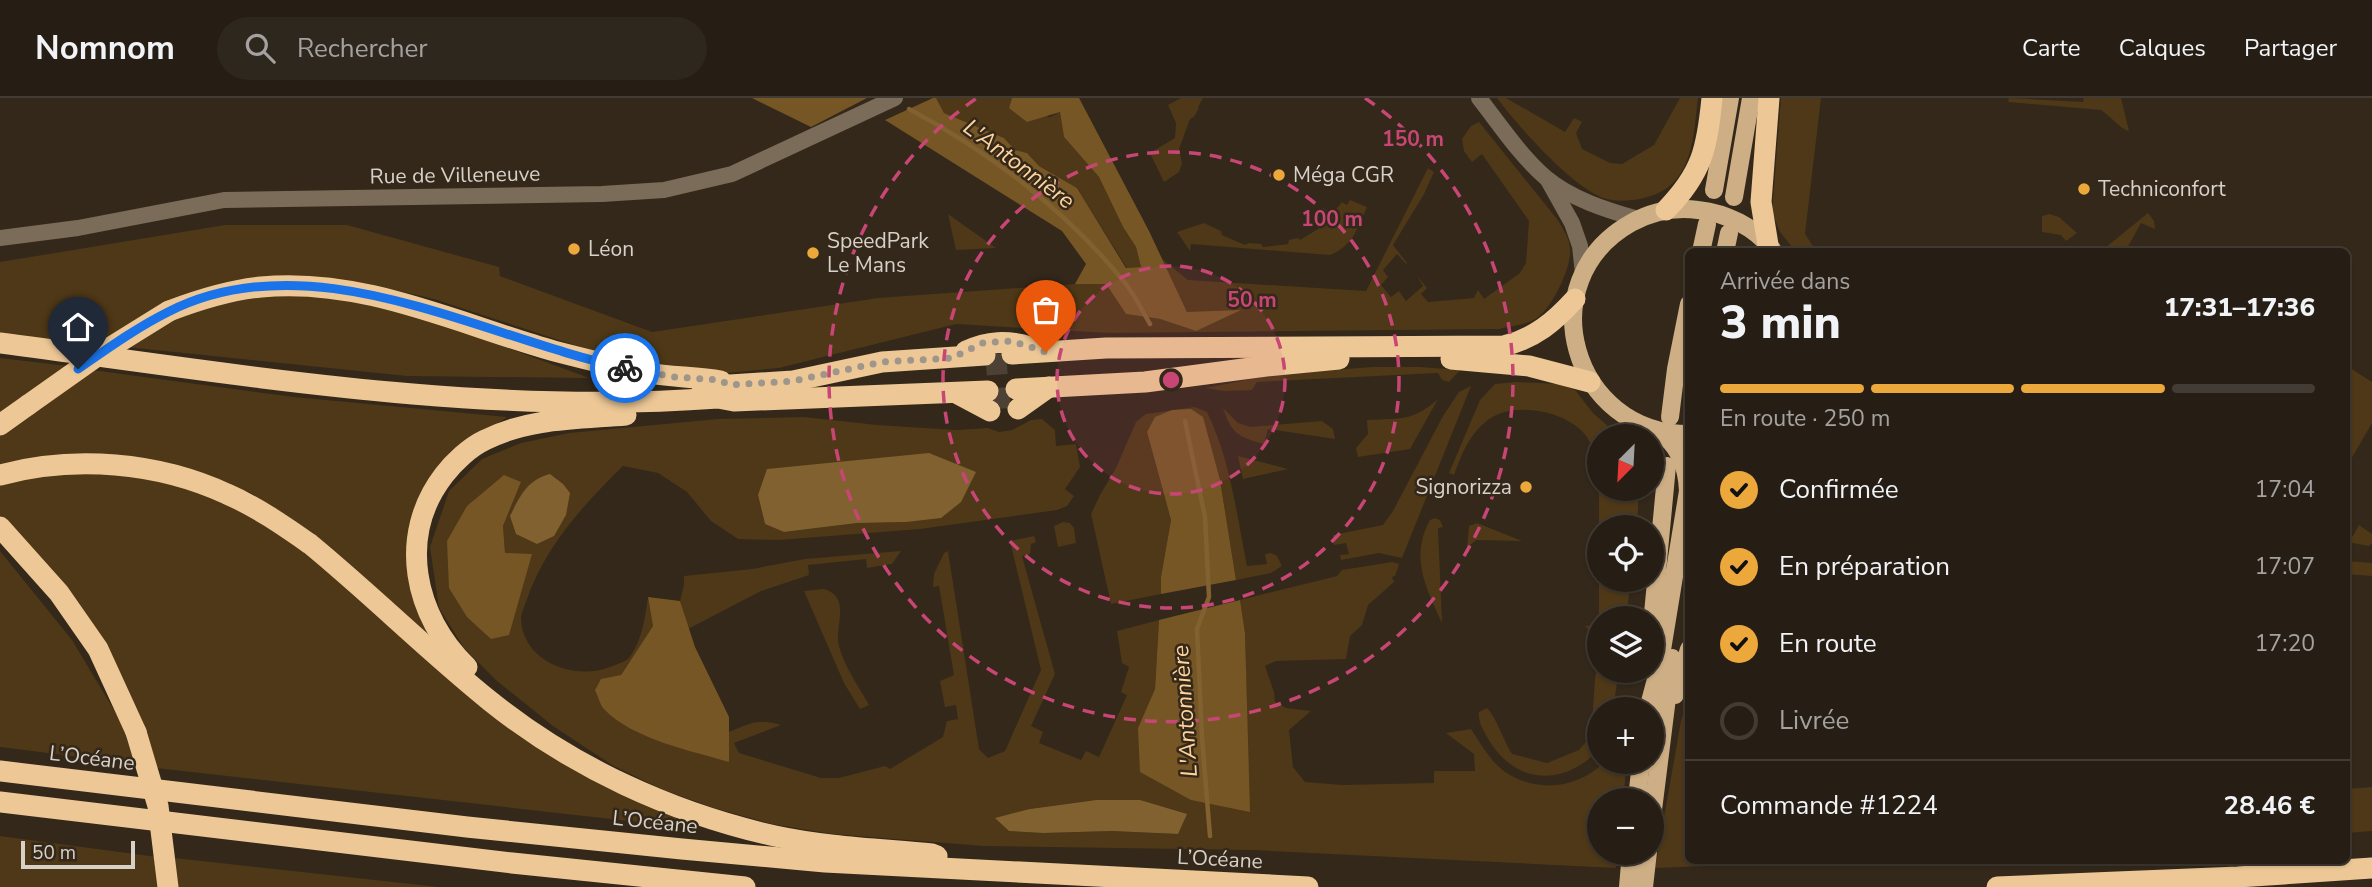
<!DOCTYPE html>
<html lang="fr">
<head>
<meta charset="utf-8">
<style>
  body { margin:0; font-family:"Nunito Sans",sans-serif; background:#2e271d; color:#f1f3f6; height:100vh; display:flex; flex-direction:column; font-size:26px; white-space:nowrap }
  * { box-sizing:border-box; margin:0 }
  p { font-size:23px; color:#a4a2a0 }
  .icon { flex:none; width:38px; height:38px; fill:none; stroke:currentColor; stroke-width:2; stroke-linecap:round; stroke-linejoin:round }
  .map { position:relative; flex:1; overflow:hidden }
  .side { position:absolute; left:1685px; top:150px; width:665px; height:616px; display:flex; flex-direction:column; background:#261e14; border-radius:10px; box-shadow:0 2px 5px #0004,0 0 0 2px #423c34 }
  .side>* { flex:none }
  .needle { width:46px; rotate:204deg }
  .fabs { position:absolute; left:1587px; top:326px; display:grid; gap:14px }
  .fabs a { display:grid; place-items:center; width:77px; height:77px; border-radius:50%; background:#261e14; box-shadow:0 2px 5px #0004,0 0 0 2px #423c34; font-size:35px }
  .scale { position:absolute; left:21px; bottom:18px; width:114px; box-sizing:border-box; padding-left:7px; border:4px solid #d8d1c8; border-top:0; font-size:19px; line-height:24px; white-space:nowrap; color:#d8d1c8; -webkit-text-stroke:5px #33281a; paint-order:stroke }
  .pin { position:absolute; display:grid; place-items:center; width:60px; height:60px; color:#fff; margin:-72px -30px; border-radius:50% 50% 50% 0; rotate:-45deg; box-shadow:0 0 7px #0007 }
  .pin .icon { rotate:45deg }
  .courier { position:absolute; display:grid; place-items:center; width:70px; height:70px; margin:-35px; border:5px solid #1a73e8; border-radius:50%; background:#fff; color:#222; box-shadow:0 2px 9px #0007 }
  .head em { font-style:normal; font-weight:800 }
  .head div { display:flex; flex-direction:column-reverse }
  .head { display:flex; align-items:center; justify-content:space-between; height:119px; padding:0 35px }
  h1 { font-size:46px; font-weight:800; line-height:52px }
  .bar { display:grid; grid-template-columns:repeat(4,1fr); gap:10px 7px; align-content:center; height:84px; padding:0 35px }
  .bar i { height:9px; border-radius:5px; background:#423c34 }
  .bar .selected { background:#eda83b }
  .bar p { grid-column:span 4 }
  .line { display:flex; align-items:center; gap:18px; padding:0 35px; border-top:2px solid #423c34 }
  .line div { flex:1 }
  ol { padding:0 35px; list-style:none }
  li { display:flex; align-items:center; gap:21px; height:77px }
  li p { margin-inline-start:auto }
  li .icon { padding:7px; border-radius:50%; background:#eda83b; color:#111; stroke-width:4 }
  li:last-child { color:#a4a2a0 }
  li i { width:38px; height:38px; border:4px solid #423c34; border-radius:50% }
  header { display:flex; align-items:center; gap:42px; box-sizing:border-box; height:98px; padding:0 35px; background:#261e14; border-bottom:2px solid #423c34 }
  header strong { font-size:33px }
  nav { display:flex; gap:38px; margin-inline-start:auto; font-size:24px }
  .search { width:490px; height:63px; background:#2e271d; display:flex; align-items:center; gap:18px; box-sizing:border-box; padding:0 24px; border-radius:38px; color:#a4a2a0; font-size:26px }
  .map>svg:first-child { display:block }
</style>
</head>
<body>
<header>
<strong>Nomnom</strong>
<div class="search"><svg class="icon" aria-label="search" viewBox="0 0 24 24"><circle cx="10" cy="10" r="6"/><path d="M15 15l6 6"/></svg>Rechercher</div>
<nav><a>Carte</a><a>Calques</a><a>Partager</a></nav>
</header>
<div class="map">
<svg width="2372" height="789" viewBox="0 0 2372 789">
  <rect width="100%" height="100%" fill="#33281a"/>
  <g fill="#4e3817" fill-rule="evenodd">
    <path d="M936,0h76l-3,10 41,9 10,-5 4,25 35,40 24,50 13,20 5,20 -14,1 -50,-80 -38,-22 -12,-13 -12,-3 -11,-12 -60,-25z"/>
    <path d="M1181,0h22l-5,9 1,1 -5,9 -4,2 -11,30 3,15 -3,8 -15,10 -14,-29 25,-15 1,-15 -8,-18z"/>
    <path d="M1497,0h9l59,34 9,-14 8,4 -6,11 6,16 28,14 12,1 32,-19 26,-47h18c-3,23 -4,53 -16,73 -8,15 -22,23 -38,27 -13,3 -25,4 -37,1 -32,-8 -90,-74 -110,-101z"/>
    <path d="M1781,0h40l-16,136 12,18h-21l-16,-20 -8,-20z"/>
    <path d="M2009,0l74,4 1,-4h37l8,33c-7,-1 -19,-15 -28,-21l-93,-8z"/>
    <path d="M1479,24l78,97c7,11 15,23 13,36 -2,19 -18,52 -33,63 -10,7 -26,8 -38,11l-390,4 -153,-9 -177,44 -63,6 -58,-7 -81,-21 -143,-47 -65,-15 -60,-7 -43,-1 -170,71 -96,-13v-72l225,-37h122l152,42 1,9 152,56 226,-34 197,-14h31l20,30 34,5 36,12 -34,-72 26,21 178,11 62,-123 6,4 -10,22 -31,51 14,18 -1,1 -9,-10 -14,16 5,7 -7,8 10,12 8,-6 7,10 17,-15 -6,-10 10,12 -6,6 7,8 46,-4 4,-8 6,9 36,-26 6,-10 3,-42 -47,-67 -10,8 -8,-11 -2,-12 9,-13z"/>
    <path d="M1350,102l17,7c-10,22 -14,39 -37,48l-139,-11 -1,7 -13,-19 27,-9 17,8 1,4 23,10 4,-2 12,1 2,3 25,-3 1,-4 9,-2 2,2 18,-11 4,-7h3l17,-20 5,3z"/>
    <path d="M2148,115l6,8 1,8 -14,-6 -16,29h-16l-4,-4z"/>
    <path d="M948,116l48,34 -40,2z"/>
    <path d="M2049,116l10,3 18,16 -11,8 -5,-6 -19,-3v-16z"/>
    <path d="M246,195l108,4 103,32 132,49 -182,-2 -281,-29 51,-30z"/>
    <path d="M0,260l68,8 -68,48z"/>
    <path d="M2347,268l25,16v41l-25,43z"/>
    <path d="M1372,269h48l40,3 -11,12 -7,-2 -4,-7 -181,9 -5,8 -28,1 -18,-3 64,-13z"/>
    <path d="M92,272l202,27 213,20 -49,33 -46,69 24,124 -96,-87 -51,-39 -40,-25 -46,-18 -203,-7v-32z"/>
    <path d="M1516,284l44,2 15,6 18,23 26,23h-19v52h39l-2,39h-37v52h31l-5,39h-26l-1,25 -3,-7 -11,-10 14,-1v-146c-2,-13 -4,-30 -12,-42 -18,-26 -74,-37 -99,-17 -19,14 -26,34 -34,55l-5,-2 31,-73 15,-16z"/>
    <path d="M1471,288l-69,172 -23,-5 -38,7 -1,-5 9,-1 -3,-11 -12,2 -1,-10 50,-10 10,-14 50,-95 16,-24z"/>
    <path d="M1438,301l-28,50 -52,8 -2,-9 12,-14 -1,-14c33,-2 45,2 71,-21z"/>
    <path d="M1195,309l12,5c23,47 30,103 40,154l20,-2 -2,-10 6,-1 6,3 5,10 -11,7 -35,7 -16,-100 -73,-48 24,88 -10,57v17l-50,10 -20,-90 9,-19 16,-27 20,-46 10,-8z"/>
    <path d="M1223,310l15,15 12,4 72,-6 11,8 2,10 -67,-10 -4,15c-26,-7 -32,-10 -41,-36z"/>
    <path d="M804,319l73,8 79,5 32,-2 11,4 13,-2 19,-10 11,-1 13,11 1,16 20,-2 4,23 -15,22 9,7 -7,10 -10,4 -137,19 -141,11 -41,-1 -27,-18 -24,-29 -29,-19 -35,-7c-39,38 -78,81 -96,133 -2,6 -6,14 -6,20 2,43 53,62 89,48 6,-3 15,-5 19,-9 13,-17 16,-40 19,-61l5,29 -33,50 109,85v-29c21,-9 29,-14 52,-7l-47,18 5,10 82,25h18l46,-12 5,3 53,-32 4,-16 11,-2 -2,-14 -11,2 -5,-26 14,-6 -15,-89 -6,1 1,-13 10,-21 4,-2 31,198 9,9 17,-7 36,-81 -31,-129 24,-5 2,6 -5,2 -1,10 -8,2 33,118 -24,52 12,6 -4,11 42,17 5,-9 13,6 28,-62 -6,-3 8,-25 -7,-4 -5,-32 42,-11 -4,69 -17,39 111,84 -4,-179 -5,-33 97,-24 5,-6 50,-8 7,2 -4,12 -3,1 2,5 -26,23 -6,20 -12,11 -4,23 -70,2 -11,5 9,26 1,10 11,6 25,3 -22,19 4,37 12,15 37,3 92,-2v-12h41l-1,-17 -28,-21 25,-4c7,11 14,22 22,32 30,33 82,32 112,0h22l-4,39h-23v52h17l-1,16 -365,-18 -268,-4 -151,-12 -60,-10 -58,-16 -53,-19 -49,-24 -59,-39 -56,-45 -33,-33 -25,-40 -9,-61 19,-56 33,-32 39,-16 48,-10 149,-14zM521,384l-18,44 2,28h27l-83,34zM758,397l147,27 -48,1 -73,9 -19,-8zM1096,702h44l37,34 -65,-3 -69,2 -34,-2 21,-22z"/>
    <path d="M1238,358l50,13 -45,10z"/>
    <path d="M98,373l92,16 76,34 346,265 89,43 -545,-61 -119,-215 -37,-38v-31l42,-9z"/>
    <path d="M1435,420l5,2 3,7 -5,1 4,95c-15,-33 -33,-66 -12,-103z"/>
    <path d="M1063,424l7,1 4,5 2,15 -18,4 -4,-21z"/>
    <path d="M1477,425l45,18 -46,-1 -9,8 2,-22z"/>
    <path d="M2359,427l13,9v9l-3,3 -22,-4v-9l6,3z"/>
    <path d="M0,453l72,89 54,90 10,34 -136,-17z"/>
    <path d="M901,453l-9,13 -25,4 -1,-9 -58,6 1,10 -48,16 -73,38 -8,-28 4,-16v-9l68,-7 53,-10z"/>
    <path d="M2347,463l25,2v13l-25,-2z"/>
    <path d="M824,491c28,8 10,38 15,57 5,20 20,41 30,59l-9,4 -16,-26 -40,-92z"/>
    <path d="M1599,555l1,17h19l-6,39h-13c0,10 3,29 -2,38 -5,11 -18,19 -29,24 -34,13 -64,-2 -82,-34 -4,-8 -9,-14 -8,-25l8,-4c8,7 18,35 25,46l35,9 32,-13 12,-14 4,-57z"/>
    <path d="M1689,595v168h150l-184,7 26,-147z"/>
    <path d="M2372,689v44l-25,2v-44z"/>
    <path d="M0,738l157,21 2,30h-159z"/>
    <path d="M175,760l264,29h-261z"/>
  </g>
  <g fill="#775626">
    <path d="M752,0h115l-56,29z"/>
    <path d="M933,0h3l8,15 60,25 11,12 12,3 12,13 38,22 49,80 15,-1 -5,-20 -13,-20 -24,-50 -35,-40 -4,-25 -33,10 -18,-14 3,-10h67l70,133 38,81 54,-2 -45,21 -36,-12 -34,-5 -20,-30h-31l11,-20 -24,-33 -177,-111z"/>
    <path d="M1191,311l12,8 17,63 16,100 -75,14v-17l10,-57 -24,-88 8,-15 17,-7z"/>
    <path d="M504,377l17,7 -18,44 2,27 27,1 -23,81 -18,4 -24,-22 -18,-29 -2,-47 20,-35z"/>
    <path d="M648,499l32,4 15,46 34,70v45c-37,-11 -97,-23 -125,-53 -4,-4 -6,-13 -9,-19l6,-11 20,-4 32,-49z"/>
    <path d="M1240,502l5,33 5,179 -59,-12 -51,-28 -2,-44 17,-39 4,-69z"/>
  </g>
  <g fill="#826131">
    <path d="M929,355l47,19 -15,30 -20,16 -35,4 -49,1 -73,9 -19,-8 -7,-29 9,-26z"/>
    <path d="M550,376l13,10 7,9 -4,22 -12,21 -17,8 -21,-10 -6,-18c10,-20 17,-36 40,-42z"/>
    <path d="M1096,702h44l47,14 -9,20 -66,-3 -69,2 -34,-2 -14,-13 35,-9z"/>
  </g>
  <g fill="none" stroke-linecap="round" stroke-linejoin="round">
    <g stroke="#826131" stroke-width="4.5">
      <path d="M909,11c79,42 155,100 212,169 12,13 20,31 29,46"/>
      <path d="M1185,323l20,96 4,80 -12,32 5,109 8,98"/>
    </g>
    <g stroke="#4c4134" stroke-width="21" stroke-dasharray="21 10" stroke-linecap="butt">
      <path d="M986,267l27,-2"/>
      <path d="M989,301l28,-2"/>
    </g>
    <g stroke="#7b6c59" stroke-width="16">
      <path d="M1479,0c21,27 40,56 66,79 26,22 61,33 93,42"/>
      <path d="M1548,82l24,43 8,23 3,28"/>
      <path d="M0,140l78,-10 146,-28 378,-6 62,-4 68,-16 163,-76"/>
    </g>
    <g stroke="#cdae85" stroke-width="18">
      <path d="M1714,92l16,-92"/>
      <path d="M1734,99l17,-99"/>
      <path d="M1701,154l6,-28"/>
      <path d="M1725,154l4,-19"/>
      <path d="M1670,319l6,-48 13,-65"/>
      <path d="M1689,336c-117,0 -161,-153 -58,-211 20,-11 44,-16 67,-13 28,3 57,17 74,39"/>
      <path d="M1652,526l15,-158"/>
      <path d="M1675,597l14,-46"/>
      <path d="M1648,611l11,-41 29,-177c-1,-25 -9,-47 -31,-60"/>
      <path d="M1637,702l4,-39"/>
      <path d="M1652,720l20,-160"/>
      <path d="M1628,789l3,-35"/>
      <path d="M1644,789l4,-35"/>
    </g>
    <g stroke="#edc896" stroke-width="21">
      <path d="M1666,112c36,-37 41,-61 46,-112"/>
      <path d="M1768,147l-7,-43 8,-104"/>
      <path d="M169,213c29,-11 60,-21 92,-24 102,-10 197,37 293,64 31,8 62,16 93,22 25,4 50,4 74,8"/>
      <path d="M0,245c238,31 477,73 718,55l16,3 254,-10"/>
      <path d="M966,253c22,-10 41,-11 64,-4"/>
      <path d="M1012,256l94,-6 398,-2c31,-8 50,-24 71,-47"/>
      <path d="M1451,261l78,7 61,16"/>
      <path d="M1016,291l129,-7 121,-16 73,-7"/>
      <path d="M702,293l13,-1 15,-5 63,-4 89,-19 103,-7"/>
      <path d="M958,296l32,17"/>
      <path d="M1018,311l31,-22"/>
      <path d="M0,327l28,-20"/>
      <path d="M0,377c74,-20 158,-13 227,19 30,13 57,32 83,50 62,51 118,107 180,157 82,66 182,112 285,135 51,11 105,13 157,18l5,2"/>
      <path d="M0,429l59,66 39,56 38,83"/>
      <path d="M467,569c-53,-51 -70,-131 -23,-192 10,-13 26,-28 41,-35 43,-22 93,-21 141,-25"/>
      <path d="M0,673l467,56 215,22 143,13 483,25"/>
      <path d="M0,704l512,61 233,24"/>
      <path d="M1997,789l241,-10 134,-9"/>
    </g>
    <g stroke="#edc896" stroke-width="21">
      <path d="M28,307l75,-53 66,-41"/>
      <path d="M136,634l22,74 10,81"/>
    </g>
  </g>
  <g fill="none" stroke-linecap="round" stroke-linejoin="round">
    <path stroke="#9e968b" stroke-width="7" stroke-dasharray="0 12.6" d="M625,270l50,9 44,3 11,5 63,-4 89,-19 70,-4 31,-15 28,-2 35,11"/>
    <path stroke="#1a73e8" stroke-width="9" d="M78,271c29,-20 58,-41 90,-57 145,-74 314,26 457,56"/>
  </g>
  <circle cx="1171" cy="282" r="114" fill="#c84676" fill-opacity=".12"/>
  <g fill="none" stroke="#c84676" stroke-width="3.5" stroke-dasharray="12 9">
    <circle cx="1171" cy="282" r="114"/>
    <circle cx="1171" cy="282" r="228"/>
    <path d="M1365 0A342 342 0 1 1 977 0"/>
  </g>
  <g fill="#eda83b" stroke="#33281a" stroke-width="2.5">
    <circle cx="1279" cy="77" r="7"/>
    <circle cx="2084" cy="91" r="7"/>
    <circle cx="574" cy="151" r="7"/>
    <circle cx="813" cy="155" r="7"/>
    <circle cx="1526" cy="389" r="7"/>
  </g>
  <g text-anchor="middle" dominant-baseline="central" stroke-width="5" stroke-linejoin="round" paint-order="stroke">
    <g font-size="21" fill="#d8d1c8" stroke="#33281a">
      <text transform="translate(455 77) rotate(-1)">Rue de Villeneuve</text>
      <text transform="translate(92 660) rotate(7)">L’Océane</text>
      <text transform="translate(655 724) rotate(6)">L’Océane</text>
      <text transform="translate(1220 761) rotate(3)">L’Océane</text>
    </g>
    <g font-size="21" fill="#d8d1c8" stroke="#33281a" text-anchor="start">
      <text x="1293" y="77">Méga CGR</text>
      <text x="2098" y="91">Techniconfort</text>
      <text x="827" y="143">SpeedPark<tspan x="827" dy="24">Le Mans</tspan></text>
      <text x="588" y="151">Léon</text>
      <text x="1512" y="389" text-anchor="end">Signorizza</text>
    </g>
    <g font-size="23" font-style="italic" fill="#fed49c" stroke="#33281a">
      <text transform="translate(1019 66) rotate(37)">L'Antonnière</text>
      <text transform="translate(1185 613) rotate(-94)">L'Antonnière</text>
    </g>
  </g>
  <circle cx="1171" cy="282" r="10" fill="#c84676" stroke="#33281a" stroke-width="3.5"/>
  <g font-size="21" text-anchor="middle" font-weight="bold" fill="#c84676" stroke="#33281a" stroke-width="5" stroke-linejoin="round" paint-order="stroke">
    <text x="1413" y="48">150 m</text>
    <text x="1332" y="128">100 m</text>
    <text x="1252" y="209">50 m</text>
  </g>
</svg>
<div class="fabs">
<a><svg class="needle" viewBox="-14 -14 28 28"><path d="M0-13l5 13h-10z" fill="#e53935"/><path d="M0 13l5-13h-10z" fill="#a4a2a0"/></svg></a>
<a><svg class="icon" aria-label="locate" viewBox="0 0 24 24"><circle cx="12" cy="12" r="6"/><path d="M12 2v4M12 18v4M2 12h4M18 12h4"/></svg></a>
<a><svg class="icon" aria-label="layers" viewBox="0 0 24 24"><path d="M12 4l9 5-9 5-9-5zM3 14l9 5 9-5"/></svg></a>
<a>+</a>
<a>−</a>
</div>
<div class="scale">50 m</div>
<div class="pin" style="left:1046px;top:254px;background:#ea580c"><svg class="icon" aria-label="bag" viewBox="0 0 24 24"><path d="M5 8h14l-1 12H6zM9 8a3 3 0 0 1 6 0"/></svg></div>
<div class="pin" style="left:78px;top:271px;background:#1f2937"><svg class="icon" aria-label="home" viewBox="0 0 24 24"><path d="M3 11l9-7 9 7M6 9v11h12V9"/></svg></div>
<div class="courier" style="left:625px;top:270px"><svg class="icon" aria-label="bike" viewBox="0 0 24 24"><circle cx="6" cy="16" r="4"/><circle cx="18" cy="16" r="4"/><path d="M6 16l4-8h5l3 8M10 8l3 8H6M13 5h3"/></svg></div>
<section class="side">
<div class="head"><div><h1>3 min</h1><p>Arrivée dans</p></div><em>17:31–17:36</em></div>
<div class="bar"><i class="selected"></i><i class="selected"></i><i class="selected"></i><i></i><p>En route · 250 m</p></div>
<ol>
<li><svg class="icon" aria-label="check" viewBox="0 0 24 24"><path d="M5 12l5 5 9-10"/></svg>Confirmée<p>17:04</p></li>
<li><svg class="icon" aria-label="check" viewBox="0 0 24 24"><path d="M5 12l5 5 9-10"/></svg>En préparation<p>17:07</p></li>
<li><svg class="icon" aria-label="check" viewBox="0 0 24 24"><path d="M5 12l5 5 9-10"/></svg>En route<p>17:20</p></li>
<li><i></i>Livrée</li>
</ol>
<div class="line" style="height:91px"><div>Commande #1224</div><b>28.46 €</b></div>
</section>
</div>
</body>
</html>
